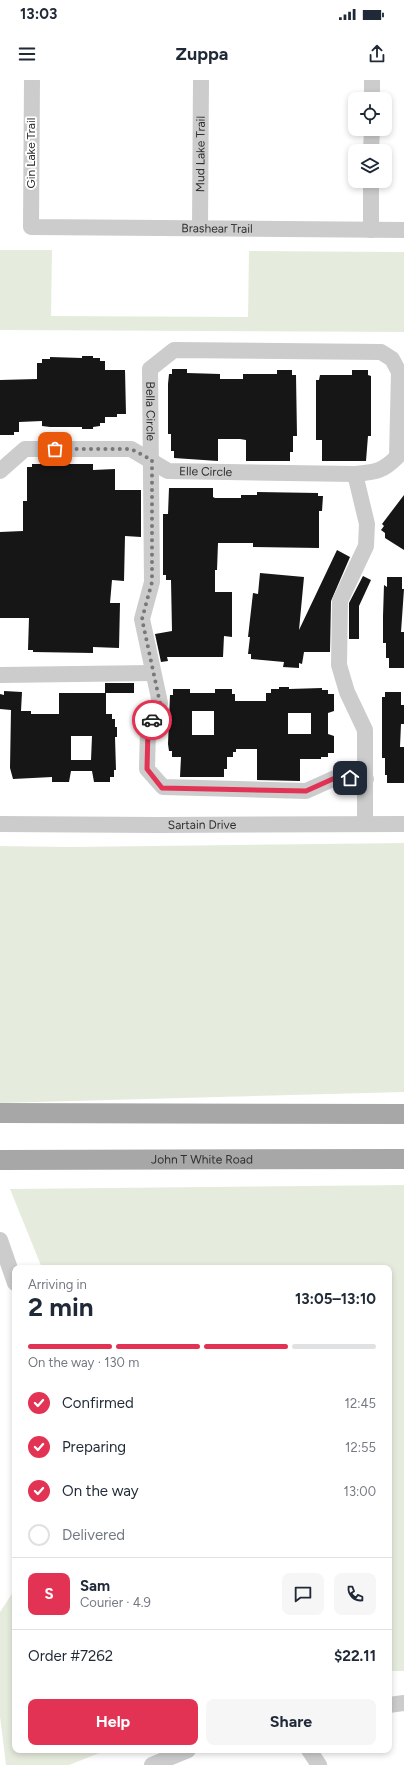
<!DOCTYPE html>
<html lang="en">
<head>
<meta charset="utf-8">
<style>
  body { margin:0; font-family:Figtree,sans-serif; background:#f6f6f7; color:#1f2937; height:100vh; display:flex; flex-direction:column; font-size:15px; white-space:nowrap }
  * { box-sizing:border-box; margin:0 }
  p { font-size:13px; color:#747a83 }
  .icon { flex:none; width:22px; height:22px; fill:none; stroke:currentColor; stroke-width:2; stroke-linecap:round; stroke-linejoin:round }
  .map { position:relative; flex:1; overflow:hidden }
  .panel { position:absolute; left:12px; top:1185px; width:380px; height:488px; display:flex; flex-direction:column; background:#fff; border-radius:8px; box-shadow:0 2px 6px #0003 }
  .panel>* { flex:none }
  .fabs { position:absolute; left:348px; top:12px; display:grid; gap:8px }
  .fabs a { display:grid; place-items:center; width:44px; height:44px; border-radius:8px; background:#fff; box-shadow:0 2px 6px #0003; font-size:20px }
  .pin { position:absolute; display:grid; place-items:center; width:34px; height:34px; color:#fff; margin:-17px; border-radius:8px; box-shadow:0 2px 6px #0006 }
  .courier { position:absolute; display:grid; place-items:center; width:40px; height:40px; margin:-20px; border:3px solid #e33354; border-radius:50%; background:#fff; color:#222; box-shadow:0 1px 5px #0007 }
  .head em { font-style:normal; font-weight:700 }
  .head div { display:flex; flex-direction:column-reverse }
  .head { display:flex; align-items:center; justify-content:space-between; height:68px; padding:0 16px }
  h1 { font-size:26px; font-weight:700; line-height:30px }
  .bar { display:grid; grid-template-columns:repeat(4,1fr); gap:6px 4px; align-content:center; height:48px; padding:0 16px }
  .bar i { height:5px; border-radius:3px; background:#e0e1e3 }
  .bar .on { background:#e33354 }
  .bar p { grid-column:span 4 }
  .line { display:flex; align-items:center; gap:10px; padding:0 16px; border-top:1px solid #e0e1e3 }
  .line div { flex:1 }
  .round { display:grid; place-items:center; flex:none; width:42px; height:42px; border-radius:8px; background:#f6f6f7 }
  ol { padding:0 16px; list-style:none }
  li { display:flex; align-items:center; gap:12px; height:44px }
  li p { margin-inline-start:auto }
  li .icon { padding:4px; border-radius:50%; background:#e33354; color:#fff; stroke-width:4 }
  li:last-child { color:#747a83 }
  li i { width:22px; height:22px; border:2px solid #e0e1e3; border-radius:50% }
  .primary-button { display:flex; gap:8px; margin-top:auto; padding:8px 16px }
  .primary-button a { flex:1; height:46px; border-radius:8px; background:#e33354; color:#fff; font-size:16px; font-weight:700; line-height:46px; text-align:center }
  .primary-button a+a { background:#f6f6f7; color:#1f2937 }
  .status { display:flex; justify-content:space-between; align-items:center; height:28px; padding:0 20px; background:#fff; direction:ltr }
  .status svg { height:11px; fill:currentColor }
  header { display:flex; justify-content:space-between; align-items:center; height:52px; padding:0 16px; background:#fff; font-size:18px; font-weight:700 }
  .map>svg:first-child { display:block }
</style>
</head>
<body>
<div class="status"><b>13:03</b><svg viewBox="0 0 49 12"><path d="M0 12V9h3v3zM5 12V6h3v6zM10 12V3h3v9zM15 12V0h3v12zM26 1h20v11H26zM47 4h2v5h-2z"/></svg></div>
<header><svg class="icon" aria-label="menu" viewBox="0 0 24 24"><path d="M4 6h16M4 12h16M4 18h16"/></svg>Zuppa<svg class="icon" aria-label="share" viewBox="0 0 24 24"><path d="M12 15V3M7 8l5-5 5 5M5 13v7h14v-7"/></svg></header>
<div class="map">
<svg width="404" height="1685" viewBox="0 0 404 1685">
  <rect width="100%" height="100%" fill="#fff"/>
  <g fill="#e6ecdd">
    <path d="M0,170h52l-1,66 197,1 1,-66 155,1v80l-404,-2z"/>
    <path d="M404,763v249l-404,11v-257l67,1z"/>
    <path d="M404,1105v486h-15v-403h-347l-32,-79z"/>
    <path d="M15,1509v161h92l-38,15h-63l-6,-49v-104z"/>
  </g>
  <g fill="#161616" fill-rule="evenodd">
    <path d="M82,276h11v2h7v3h5v9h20l1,44h-9v3h-12v6h-5v3l-7,1v2h-11v-2h-32l-8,-1v-5l-23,1v10h-5v3h-14v-55l37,-1v-16h5v-4h8v-2l32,1z"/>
    <path d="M172,289h15v4l33,1v5h23v-5h34v-4h15v5h4l1,61h-4v16h-3v9h-44v-21l-6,-1h-22v22l-44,-3v-7h-3v-17h-3v-50l1,-10h3z"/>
    <path d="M352,290h16v5l3,1v60h-3l-2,25h-44v-21h-6v-60h3l1,-5h32z"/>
    <path d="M32,384h61v6l22,-1v21h26v47l-16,-1 -1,45 -12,-1 -2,23h10l-1,45 -26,-1v6l-60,-1v-2h-5l1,-32h-29v-86l23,-1v-30h4v-34h5z"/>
    <path d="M169,408h44v9l2,1h26v-3h16v-3l61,1v3h5l-1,15h-3v37l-66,-1v-4h-35l-1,27h-2v22h17v45l-8,-1 -1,21h-56l1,4 -7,1 -6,-28 17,-3 -1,-51h-5v-5h-3v-61h5z"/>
    <path d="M404,415v55l-19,-12v-5l-4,-3 3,-4 -2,-2z"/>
    <path d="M337,470l13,7 -19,44 -1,51h-26l-2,12 -3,-1v5l-16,-1 1,-5 -33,-3v-5h-3l2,-17h-2l5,-44 5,1 2,-21 44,4 -5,53z"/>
    <path d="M363,496l8,4 -12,26v33h-10v-36z"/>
    <path d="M387,497h15v12h2l-3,43h3v36h-15v-10h-3v-15h-3v-27l1,-31 3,2z"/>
    <path d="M105,603h29v10h-28v21h6v5h3v8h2v10h-2l1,33h-2v7h-4v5h-16l-2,-11h-21l-2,11h-17v-5l-39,2 -3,-11 1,-58 -11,-1v-15l4,1v-4l18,1 -1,19h10v3h28v-21h46zM71,656h21l-1,24h-20z"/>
    <path d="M279,607h10v2l33,-1v2h6v4h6v17l-6,2v21l6,2v17h-6v4h-7v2h-21v22l-43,-1v-31h-21v3h-3v5h-6v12h-3v8h-44l1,-20h-9v-6h-3l-1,-7 2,-49h3v-6h17v4h25v-4h17v5h3v7h31v-8h5v-4h8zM192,631h22v24h-22zM288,633h23v21h-23z"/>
    <path d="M385,612h16v13h3v19h-3l-1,23h4v36h-17v-8h-2v-17h-3v-61h3z"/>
  </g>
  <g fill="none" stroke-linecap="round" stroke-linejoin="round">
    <g stroke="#ccc" stroke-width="16">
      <path id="s1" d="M32,0l-1,147 373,3"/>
      <path d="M372,19v-19"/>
      <path d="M371,71l1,-22"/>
      <path id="s2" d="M200,148l1,-148"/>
      <path d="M371,150v-49"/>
      <path id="s3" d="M0,391l25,-22h106l37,22 187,3"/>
      <path d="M0,595l153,-2"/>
      <path id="s4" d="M0,744l158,1 246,-1"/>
      <path id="s5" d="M365,744v-94l-18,-38 -8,-27 1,-64 26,-55 1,-22 -12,-50c20,-2 27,-2 42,-17l2,-85 -7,-13 -11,-7 -207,-2 -24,19 2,213 -10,37 18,84 -12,26 -1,40 16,18 143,4 29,-13 31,1"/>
      <path d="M0,1160l15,43"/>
      <path d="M389,1625l15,-2"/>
      <path d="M309,1670l10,15"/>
      <path d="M152,1685l36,-15"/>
    </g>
    <g stroke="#a7a7a7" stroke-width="20">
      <path d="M0,1033l404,1"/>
      <path id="s6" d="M0,1080l404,-1"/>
    </g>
  </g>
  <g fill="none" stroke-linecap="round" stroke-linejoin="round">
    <path stroke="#787878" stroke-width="4" stroke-dasharray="0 7.2" d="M55,369h76l21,11v122l-10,37 18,84 -8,17"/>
    <path stroke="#e33354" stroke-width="5" d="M152,640l-4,9 -1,40 15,19 144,3 29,-13h15"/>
  </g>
  <g text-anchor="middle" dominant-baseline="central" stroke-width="4" stroke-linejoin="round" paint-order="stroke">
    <g font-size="12" fill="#2f2f2f" stroke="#fff">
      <text transform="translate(31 73) rotate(-90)">Gin Lake Trail</text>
      <text stroke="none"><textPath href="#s2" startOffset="74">Mud Lake Trail</textPath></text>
      <text stroke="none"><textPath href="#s1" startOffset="333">Brashear Trail</textPath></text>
      <text stroke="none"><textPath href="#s5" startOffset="802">Bella Circle</textPath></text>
      <text stroke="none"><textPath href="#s3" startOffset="220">Elle Circle</textPath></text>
      <text stroke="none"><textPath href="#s4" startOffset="202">Sartain Drive</textPath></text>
      <text stroke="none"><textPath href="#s6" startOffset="202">John T White Road</textPath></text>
    </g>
  </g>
</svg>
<div class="fabs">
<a><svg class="icon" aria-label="locate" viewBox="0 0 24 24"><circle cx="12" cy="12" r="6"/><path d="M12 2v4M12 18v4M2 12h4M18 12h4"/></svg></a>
<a><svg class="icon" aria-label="layers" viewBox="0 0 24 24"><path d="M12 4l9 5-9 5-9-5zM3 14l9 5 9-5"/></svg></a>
</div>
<div class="pin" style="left:55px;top:369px;background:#ea580c"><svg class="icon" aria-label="bag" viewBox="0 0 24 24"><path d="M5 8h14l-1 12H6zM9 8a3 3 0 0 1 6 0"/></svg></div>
<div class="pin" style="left:350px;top:698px;background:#1f2937"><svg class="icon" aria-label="home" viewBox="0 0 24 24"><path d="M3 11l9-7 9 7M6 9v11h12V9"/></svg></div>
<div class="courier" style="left:152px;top:640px"><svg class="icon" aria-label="car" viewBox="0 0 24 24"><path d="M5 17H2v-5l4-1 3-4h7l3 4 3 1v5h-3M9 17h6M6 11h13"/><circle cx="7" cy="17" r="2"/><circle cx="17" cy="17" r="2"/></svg></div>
<section class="panel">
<div class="head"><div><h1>2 min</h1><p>Arriving in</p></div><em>13:05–13:10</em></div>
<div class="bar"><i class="on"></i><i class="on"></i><i class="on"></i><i></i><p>On the way · 130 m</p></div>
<ol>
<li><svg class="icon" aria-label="check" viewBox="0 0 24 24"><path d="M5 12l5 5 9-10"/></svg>Confirmed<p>12:45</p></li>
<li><svg class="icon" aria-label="check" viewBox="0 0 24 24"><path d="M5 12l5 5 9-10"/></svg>Preparing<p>12:55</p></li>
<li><svg class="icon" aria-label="check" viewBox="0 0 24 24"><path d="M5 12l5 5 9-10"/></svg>On the way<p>13:00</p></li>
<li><i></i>Delivered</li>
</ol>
<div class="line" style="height:72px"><b class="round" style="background:#e33354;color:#fff">S</b><div><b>Sam</b><p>Courier · 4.9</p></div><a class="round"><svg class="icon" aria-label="chat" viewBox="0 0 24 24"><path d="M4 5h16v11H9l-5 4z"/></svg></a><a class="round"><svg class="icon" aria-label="phone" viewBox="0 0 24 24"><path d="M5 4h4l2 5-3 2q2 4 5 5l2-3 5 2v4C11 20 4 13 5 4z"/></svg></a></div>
<div class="line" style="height:52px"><div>Order #7262</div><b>$22.11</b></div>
<div class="primary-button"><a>Help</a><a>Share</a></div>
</section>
</div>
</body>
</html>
